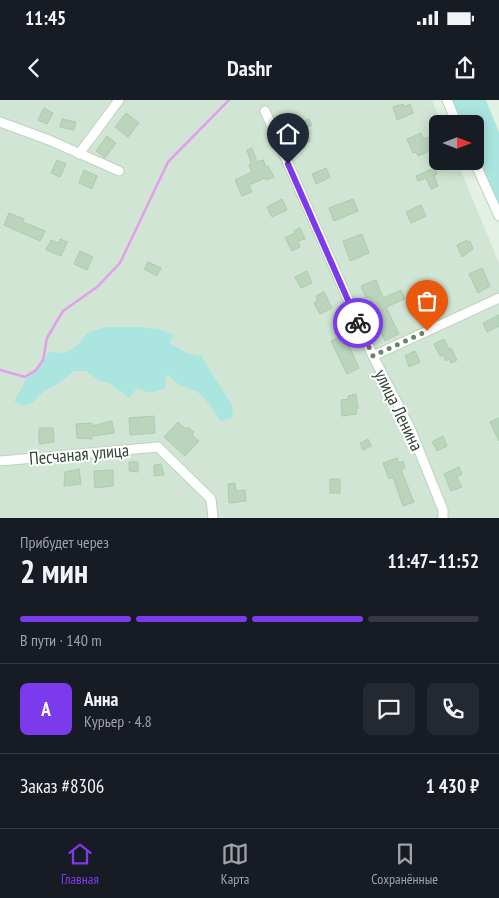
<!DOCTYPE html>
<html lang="ru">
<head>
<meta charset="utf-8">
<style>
  body { margin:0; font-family:"PT Sans Narrow",sans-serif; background:#242831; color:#f1f3f6; height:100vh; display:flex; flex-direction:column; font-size:19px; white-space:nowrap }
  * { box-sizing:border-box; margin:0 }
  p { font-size:16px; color:#9ea1a6 }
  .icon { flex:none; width:28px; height:28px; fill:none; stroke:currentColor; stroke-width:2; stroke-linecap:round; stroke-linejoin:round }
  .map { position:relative; height:418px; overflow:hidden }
  .details { display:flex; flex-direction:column; background:#171b24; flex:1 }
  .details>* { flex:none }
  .needle { width:32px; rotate:90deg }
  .tools { position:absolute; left:429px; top:15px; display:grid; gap:10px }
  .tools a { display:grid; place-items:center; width:55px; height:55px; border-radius:8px; background:#171b24; box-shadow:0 2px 12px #0003; font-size:25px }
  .pin { position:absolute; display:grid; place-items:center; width:42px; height:42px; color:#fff; margin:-51px -21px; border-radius:50% 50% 50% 0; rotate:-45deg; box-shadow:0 0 5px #0007 }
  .pin .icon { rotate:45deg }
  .courier { position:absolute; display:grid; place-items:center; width:50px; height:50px; margin:-25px; border:4px solid #7c3aed; border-radius:50%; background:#fff; color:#222; box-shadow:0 1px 6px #0007 }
  .summary em { font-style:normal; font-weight:700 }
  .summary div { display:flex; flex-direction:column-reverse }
  .summary { display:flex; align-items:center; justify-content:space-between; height:85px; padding:0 20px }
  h1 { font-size:32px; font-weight:700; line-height:38px }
  .bar { display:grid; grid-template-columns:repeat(4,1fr); gap:8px 5px; align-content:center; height:60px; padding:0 20px }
  .bar i { height:6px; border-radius:4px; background:#363941 }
  .bar .selected { background:#7c3aed }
  .bar p { grid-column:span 4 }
  .line { display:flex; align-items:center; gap:12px; padding:0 20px; border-top:1px solid #363941 }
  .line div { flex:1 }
  .round { display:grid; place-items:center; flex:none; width:52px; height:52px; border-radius:8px; background:#242831 }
  .status { display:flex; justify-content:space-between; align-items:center; height:35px; padding:0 25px; background:#171b24; direction:ltr }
  .status svg { height:14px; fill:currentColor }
  header { display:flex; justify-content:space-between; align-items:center; height:65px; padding:0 20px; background:#171b24; font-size:22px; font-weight:700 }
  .tabs { display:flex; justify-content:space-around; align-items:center; height:70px; border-top:1px solid #363941; background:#171b24; font-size:14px; color:#9ea1a6 }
  .tabs a { display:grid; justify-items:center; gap:2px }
  .tabs .selected { color:#7c3aed }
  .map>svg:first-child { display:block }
</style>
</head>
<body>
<div class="status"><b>11:45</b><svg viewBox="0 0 49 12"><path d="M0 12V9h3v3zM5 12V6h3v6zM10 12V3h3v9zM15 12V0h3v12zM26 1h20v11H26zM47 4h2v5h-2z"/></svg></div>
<header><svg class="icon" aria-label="back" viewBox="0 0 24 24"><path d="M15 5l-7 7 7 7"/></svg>Dashr<svg class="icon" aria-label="share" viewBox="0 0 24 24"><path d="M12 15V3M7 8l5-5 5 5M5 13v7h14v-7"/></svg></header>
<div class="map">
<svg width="499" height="418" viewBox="0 0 499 418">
  <rect width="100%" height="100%" fill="#e2f1e4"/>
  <path fill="#d0e5d3" d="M0,0h432l10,24h-4v37h19l42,102v255h-499z"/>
  <g fill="#abe5e0">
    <path d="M453,0h33l13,32v79l-24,-56v-31h-13z"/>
    <path d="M105,227c20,1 53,-3 69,9l-5,7 17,10 15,3 31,49 1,13 -13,3 -10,-16 -12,-13 -17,-6 -15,-12 -1,14 -15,5 -13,-5 -8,10 -21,-16h-7l-15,-11h-12l-16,13 -14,7 -12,12 -10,3 -8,-5 12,-21 23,-28 16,1 12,-7 10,-13z"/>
  </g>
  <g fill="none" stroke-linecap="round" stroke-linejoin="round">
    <path stroke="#e49eee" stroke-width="2.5" d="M0,270l25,7 11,-7 7,-10 4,-22 16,-27 34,-24 23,-24 48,-101 61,-62"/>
  </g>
  <g fill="#bbd5bd" stroke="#abccae">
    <path d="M403,4l1,3 6,-3 3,9 -16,7 -4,-13z"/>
    <path d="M44,8l9,5 -6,11 -9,-4z"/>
    <path d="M126,13l13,10 -11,14 -13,-10z"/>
    <path d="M62,19l14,3 -2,8 -14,-3z"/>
    <path d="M309,19l3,6 -7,3 5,13 -10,4 -7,-19z"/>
    <path d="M421,33l2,6 9,-3 5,12 -19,8 -2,-4 -3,1 -6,-14z"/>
    <path d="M107,36l9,7 -11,15 -9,-7z"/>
    <path d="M252,48l5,14 6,-2 3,7 2,-1 6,11 -8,3 -1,-2 -16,7 3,7 -10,4 -7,-16 17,-8 -3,-7 2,-2 -4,-13z"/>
    <path d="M57,60l9,4 -6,13 -9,-4z"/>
    <path d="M326,68l4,9 -14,7 -4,-10z"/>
    <path d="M435,68l2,6 -3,1 4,11 -7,3 -5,-11 -8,3 -2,-5z"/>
    <path d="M84,70l13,6 -5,13 -13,-6z"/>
    <path d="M282,99l5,11 -15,7 -5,-10z"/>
    <path d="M353,99l5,12 -24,10 -5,-13z"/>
    <path d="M421,105l5,11 -15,7 -5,-11z"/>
    <path d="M9,113l15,6 -1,3 22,9 -5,10 -36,-16z"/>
    <path d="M300,128l5,11 -7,2 2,6 -8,4 -7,-13 10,-5 -1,-2z"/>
    <path d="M362,134l7,19 -19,8 -7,-20z"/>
    <path d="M60,139l7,3 -6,14 -15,-6 5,-10 8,3z"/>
    <path d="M467,140l1,2 2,-1 3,8 -11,8 -5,-12z"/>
    <path d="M80,151l13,6 -6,13 -13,-6z"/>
    <path d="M148,162l13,6 -4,8 -13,-7z"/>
    <path d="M482,168l8,18 -12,7 -9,-19z"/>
    <path d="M307,171l5,12 -11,5 -6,-11z"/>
    <path d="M376,180l7,18 18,-8 4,9 -19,8 13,27 -14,7 -6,-14 3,-1 -13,-29 -3,1 -5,-12z"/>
    <path d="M324,192l8,16 -12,6 -6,-11 4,-3 -2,-4z"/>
    <path d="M432,195l4,9 -9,4 -4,-9z"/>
    <path d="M499,215v11l-12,6 -4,-9z"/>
    <path d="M344,235l15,33 -12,6 -16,-33z"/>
    <path d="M444,239l5,10 2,-1 6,12 -6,3 -2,-4 -3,2 -3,-6 -3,1 -6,-12z"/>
    <path d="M415,251l5,11 -11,5 -4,-11z"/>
    <path d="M356,294l2,15 -2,1 1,4 -15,2 -1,-16 8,-1 -1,-3z"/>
    <path d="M154,316l1,17 -25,2 -1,-17z"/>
    <path d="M499,318v23l-9,-19z"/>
    <path d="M112,321l2,12 -22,3v3l-15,-1 -1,-14 16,-1v3z"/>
    <path d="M178,322l8,7 2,-2 6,5 -2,3 7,6 -14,15 -21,-19z"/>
    <path d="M39,328h14l1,14 -15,2z"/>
    <path d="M443,336l4,10 -10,5 -5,-9z"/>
    <path d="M368,339l3,7 -8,4 -3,-7z"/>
    <path d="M397,358l2,5 4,-2 2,7 -4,2 13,32 -11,4 -10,-29 -4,2 -6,-16z"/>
    <path d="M129,362h9v10l-9,-1z"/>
    <path d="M161,364l3,11 -10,1v-11z"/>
    <path d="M459,367l3,7 -5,3 5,10 -11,4 -7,-17z"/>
    <path d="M79,369l2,15 -17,2 1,-14z"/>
    <path d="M113,370v16l-18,2 -1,-17z"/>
    <rect x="330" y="379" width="10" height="14"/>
    <path d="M235,383l1,8 9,-1 1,11 -17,2 -1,-19z"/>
  </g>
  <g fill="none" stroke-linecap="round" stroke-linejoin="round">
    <defs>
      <g id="minor">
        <path d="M447,0l10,24"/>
        <path d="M265,11l108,245 37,72 33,82v8"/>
        <path d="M0,22l49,18 70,31"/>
        <path d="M79,54l40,-54"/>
        <path d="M474,61l25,55"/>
        <path d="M373,256l126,-58"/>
        <path d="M0,361l158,-14 53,52 2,19"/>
      </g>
    </defs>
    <use href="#minor" stroke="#bcd4bf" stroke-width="11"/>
    <use href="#minor" stroke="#fff" stroke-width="9"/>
  </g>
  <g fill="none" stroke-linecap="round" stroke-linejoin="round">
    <path stroke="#707f72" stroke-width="5" stroke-dasharray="0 9" d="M358,223l15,33 54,-25"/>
    <path stroke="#7c3aed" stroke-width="6" d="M288,64l70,159"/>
  </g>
  <g text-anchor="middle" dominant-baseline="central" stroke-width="4" stroke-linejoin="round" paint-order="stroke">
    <g font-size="18" fill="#334234" stroke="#fff">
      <text transform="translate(399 310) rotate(64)">улица Ленина</text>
      <text transform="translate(79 354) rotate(-5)">Песчаная улица</text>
    </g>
  </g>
</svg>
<div class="tools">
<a><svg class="needle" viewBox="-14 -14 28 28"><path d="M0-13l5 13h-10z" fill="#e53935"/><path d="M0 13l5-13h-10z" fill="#9ea1a6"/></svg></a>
</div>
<div class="pin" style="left:427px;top:231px;background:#ea580c"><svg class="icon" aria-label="bag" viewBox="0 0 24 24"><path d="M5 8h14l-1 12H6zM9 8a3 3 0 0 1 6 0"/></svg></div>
<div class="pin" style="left:288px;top:64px;background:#1f2937"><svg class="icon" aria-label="home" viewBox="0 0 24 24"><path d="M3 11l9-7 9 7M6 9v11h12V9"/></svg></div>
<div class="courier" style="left:358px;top:223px"><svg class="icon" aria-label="bike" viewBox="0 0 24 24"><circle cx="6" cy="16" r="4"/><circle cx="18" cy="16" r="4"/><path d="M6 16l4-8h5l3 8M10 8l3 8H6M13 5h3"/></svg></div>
</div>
<section class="details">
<div class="summary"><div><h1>2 мин</h1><p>Прибудет через</p></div><em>11:47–11:52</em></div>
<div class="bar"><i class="selected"></i><i class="selected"></i><i class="selected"></i><i></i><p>В пути · 140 m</p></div>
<div class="line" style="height:90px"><b class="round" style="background:#7c3aed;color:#fff">А</b><div><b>Анна</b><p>Курьер · 4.8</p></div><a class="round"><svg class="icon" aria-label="chat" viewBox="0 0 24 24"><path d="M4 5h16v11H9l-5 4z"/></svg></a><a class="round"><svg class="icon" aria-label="phone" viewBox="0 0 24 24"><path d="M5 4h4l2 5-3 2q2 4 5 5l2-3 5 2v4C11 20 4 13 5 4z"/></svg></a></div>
<div class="line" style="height:65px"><div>Заказ #8306</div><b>1 430 ₽</b></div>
</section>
<nav class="tabs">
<a class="selected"><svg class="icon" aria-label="home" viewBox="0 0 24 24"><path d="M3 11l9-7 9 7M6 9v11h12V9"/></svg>Главная</a>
<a><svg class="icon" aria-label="map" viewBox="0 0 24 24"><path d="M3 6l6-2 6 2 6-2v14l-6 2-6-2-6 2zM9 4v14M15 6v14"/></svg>Карта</a>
<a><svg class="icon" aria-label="saved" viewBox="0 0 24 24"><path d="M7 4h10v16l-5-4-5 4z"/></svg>Сохранённые</a>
</nav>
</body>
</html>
